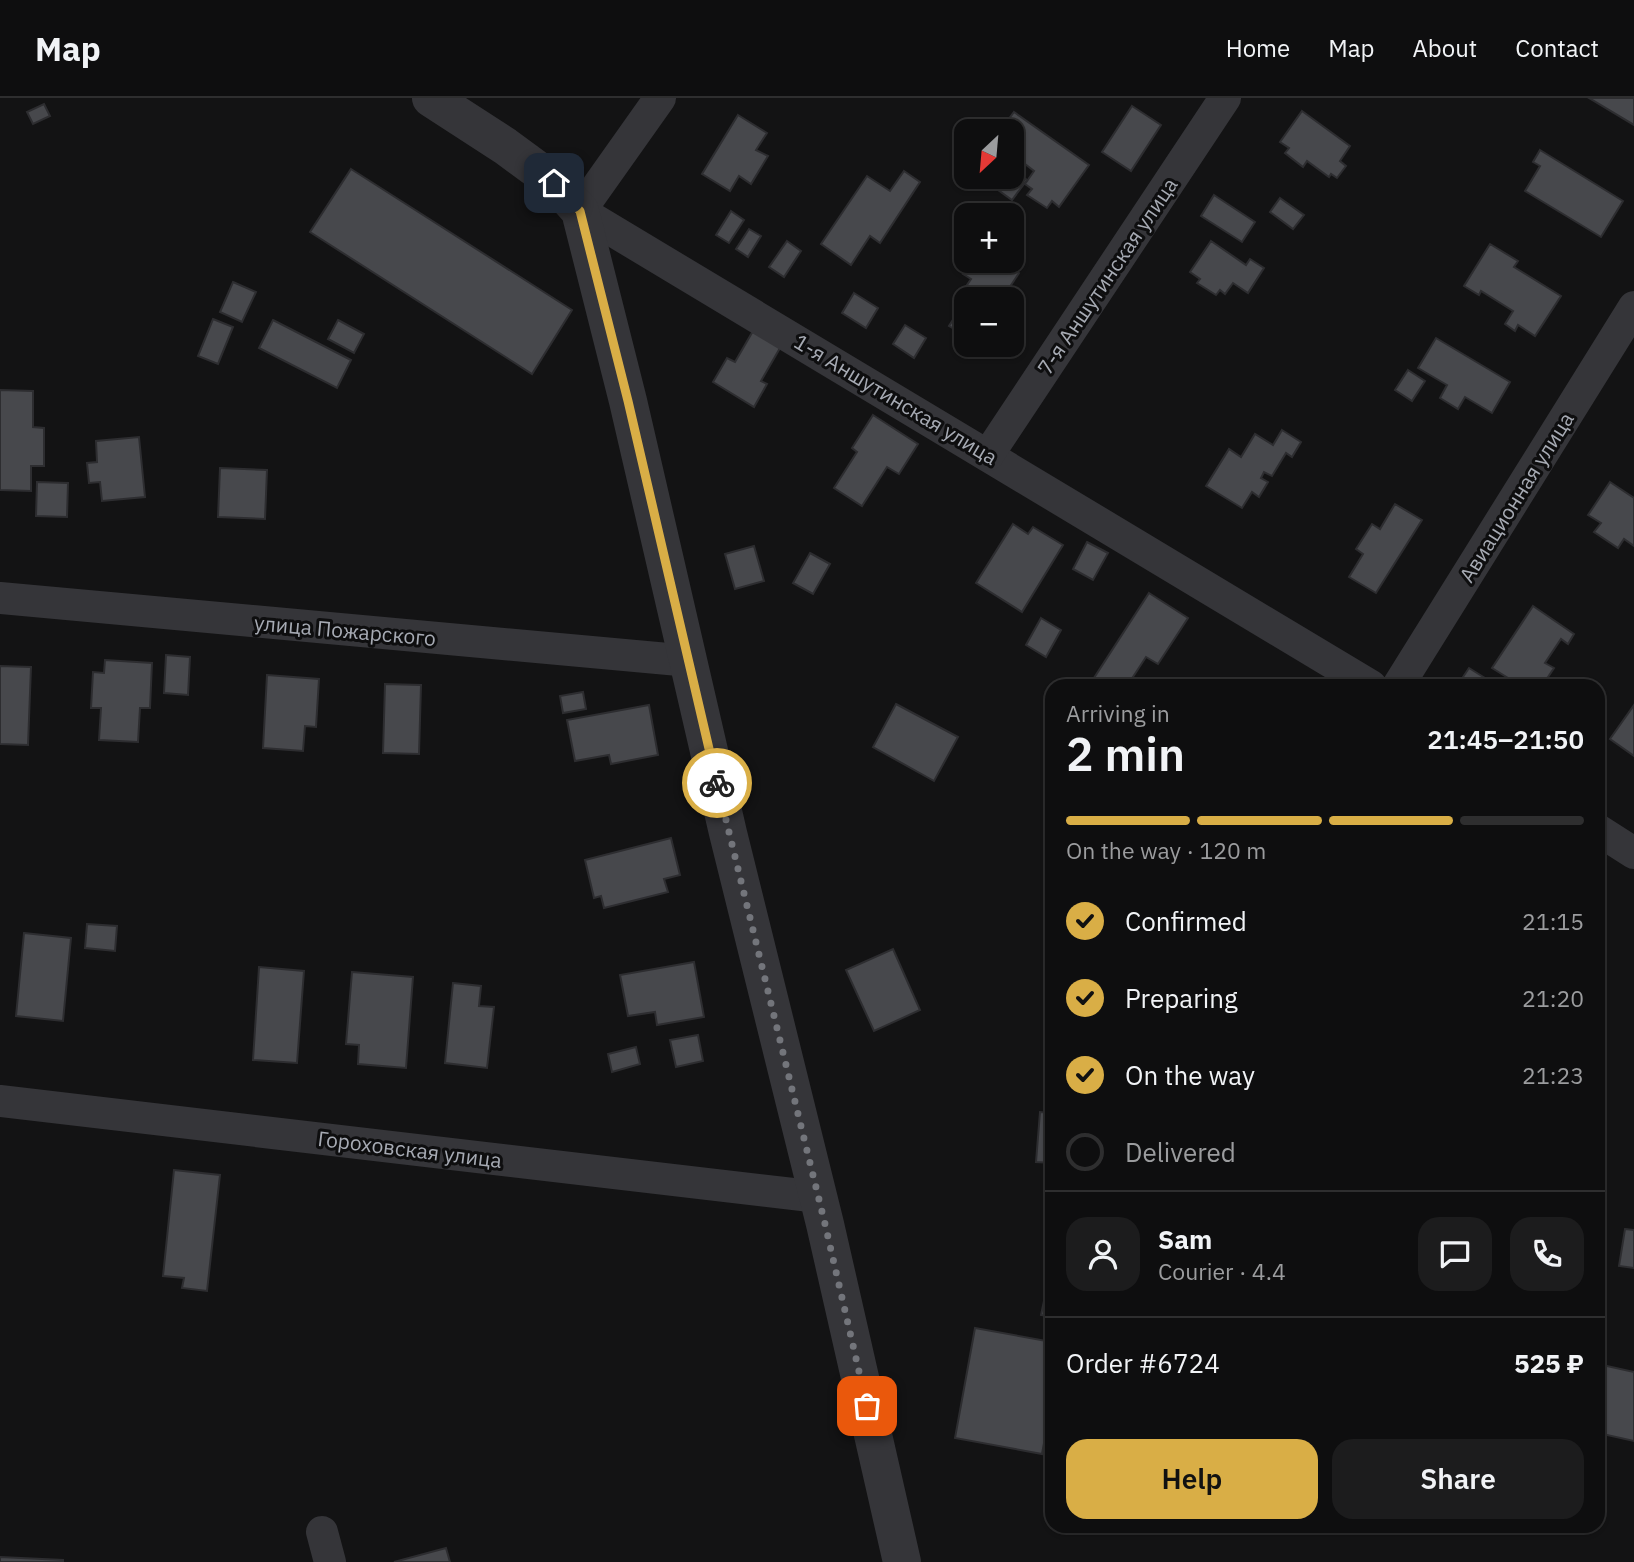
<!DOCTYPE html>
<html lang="en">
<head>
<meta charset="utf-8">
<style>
  body { margin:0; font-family:"IBM Plex Sans",sans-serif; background:#1c1c1d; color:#f1f3f6; height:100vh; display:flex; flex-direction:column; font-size:26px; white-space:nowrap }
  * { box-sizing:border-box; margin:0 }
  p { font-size:23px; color:#9b9c9e }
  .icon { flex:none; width:38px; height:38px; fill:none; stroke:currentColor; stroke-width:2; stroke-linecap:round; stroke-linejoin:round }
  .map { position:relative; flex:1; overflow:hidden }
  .side { position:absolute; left:1045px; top:581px; width:560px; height:854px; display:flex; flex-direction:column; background:#0e0e0f; border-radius:21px; box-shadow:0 2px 5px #0004,0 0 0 2px #2e2e2f }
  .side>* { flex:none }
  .needle { width:46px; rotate:206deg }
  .fabs { position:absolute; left:954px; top:21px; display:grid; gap:14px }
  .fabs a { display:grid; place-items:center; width:70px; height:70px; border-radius:14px; background:#0e0e0f; box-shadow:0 2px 5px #0004,0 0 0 2px #2e2e2f; font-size:35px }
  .pin { position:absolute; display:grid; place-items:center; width:60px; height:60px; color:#fff; margin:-30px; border-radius:14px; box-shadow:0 4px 10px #0006 }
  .courier { position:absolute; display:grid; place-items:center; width:70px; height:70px; margin:-35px; border:5px solid #d9ae46; border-radius:50%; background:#fff; color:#222; box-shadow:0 2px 9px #0007 }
  .summary em { font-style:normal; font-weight:600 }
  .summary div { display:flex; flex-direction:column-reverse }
  .summary { display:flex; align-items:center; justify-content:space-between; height:119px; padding:0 21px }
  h1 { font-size:46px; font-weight:600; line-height:52px }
  .bar { display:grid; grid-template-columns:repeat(4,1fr); gap:10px 7px; align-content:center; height:84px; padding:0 21px }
  .bar i { height:9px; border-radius:5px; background:#2e2e2f }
  .bar .current { background:#d9ae46 }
  .bar p { grid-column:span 4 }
  .line { display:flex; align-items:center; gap:18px; padding:0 21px; border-top:2px solid #2e2e2f }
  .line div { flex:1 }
  .round { display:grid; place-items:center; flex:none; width:74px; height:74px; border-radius:21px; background:#1c1c1d }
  ol { padding:0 21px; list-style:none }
  li { display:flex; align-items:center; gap:21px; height:77px }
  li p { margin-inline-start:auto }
  li .icon { padding:7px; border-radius:50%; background:#d9ae46; color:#111; stroke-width:4 }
  li:last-child { color:#9b9c9e }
  li i { width:38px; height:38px; border:4px solid #2e2e2f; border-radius:50% }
  .button { display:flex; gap:14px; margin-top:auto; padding:14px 21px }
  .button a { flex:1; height:80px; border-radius:21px; background:#d9ae46; color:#111; font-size:28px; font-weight:600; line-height:80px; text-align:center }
  .button a+a { background:#1c1c1d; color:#f1f3f6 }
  header { display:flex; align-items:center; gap:42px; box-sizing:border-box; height:98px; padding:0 35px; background:#0e0e0f; border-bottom:2px solid #2e2e2f }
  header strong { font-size:33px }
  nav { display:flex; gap:38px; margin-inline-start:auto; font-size:24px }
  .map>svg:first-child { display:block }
</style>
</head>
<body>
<header>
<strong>Map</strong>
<nav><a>Home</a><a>Map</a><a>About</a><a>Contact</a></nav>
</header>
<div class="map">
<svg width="1634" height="1464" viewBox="0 0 1634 1464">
  <rect width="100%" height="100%" fill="#131314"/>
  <g fill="#47484c" stroke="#2d2d30" stroke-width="2">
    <path d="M1589,0h45v27z"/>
    <path d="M44,6l6,12 -17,8 -6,-12z"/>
    <path d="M1132,8l29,19 -30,46 -29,-19z"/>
    <path d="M1302,13l48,35 -10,15 6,5 -9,12 -6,-4 -2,3 -22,-16 -4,6 -18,-14 4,-5 -9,-6z"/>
    <path d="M1014,14l75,53 -30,42 -7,-6 -5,7 -20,-13 5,-6 -7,-5 9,-13 -22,-17v-23h-12z"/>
    <path d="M738,17l29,18 -11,17 12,6 -17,28 -12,-8 -9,15 -28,-17z"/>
    <path d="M1540,52l83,51 -22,36 -76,-46 15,-25 -7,-4z"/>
    <path d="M351,71l221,141 -40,64 -222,-142z"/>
    <path d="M1012,71l15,11 -15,20 -25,-18 3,-5h22z"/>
    <path d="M904,73l16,11 -40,61 -10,-7 -19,29 -30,-21 46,-68 23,15z"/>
    <path d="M1214,97l41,27 -13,20 -41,-26z"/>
    <path d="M1280,100l24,17 -11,14 -23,-17z"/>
    <path d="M731,113l13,9 -15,23 -13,-8z"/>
    <path d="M749,131l12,7 -13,21 -12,-8z"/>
    <path d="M787,143l14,10 -17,26 -15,-10z"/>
    <path d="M1211,143l35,24 4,-6 14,9 -16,25 -15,-10 -8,11 -5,-4 -4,5 -19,-12 3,-4 -10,-7z"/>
    <path d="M1490,146l28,17 -4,6 47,29 -26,40 -17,-11 -3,6 -10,-7 8,-13 -32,-20 -2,4 -15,-9z"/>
    <path d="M971,163h29l19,12 -17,26h-36v37l-17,-10 12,-19 -6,-4 16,-24 -8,-5z"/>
    <path d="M233,184l23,10 -14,30 -22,-10z"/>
    <path d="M854,195l24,15 -12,20 -24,-15z"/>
    <path d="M213,221l20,8 -15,37 -20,-8z"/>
    <path d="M273,222l78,40 -14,28 -78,-40z"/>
    <path d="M338,222l26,14 -10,19 -26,-14z"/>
    <path d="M905,227l21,13 -12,20 -21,-14z"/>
    <path d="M753,233l27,17 -19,33 6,3 -13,23 -41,-25 14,-24 8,4z"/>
    <path d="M1436,240l74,44 -18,31 -27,-16 -7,12 -18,-11 7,-13 -29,-17z"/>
    <path d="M1408,272l17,11 -13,20 -17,-11z"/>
    <path d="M0,292l33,1v36l11,1v38h-13v25l-31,-1z"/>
    <path d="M873,317l45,29 -19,30 -12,-7 -25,39 -28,-18 23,-36 -5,-4z"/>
    <path d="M1282,332l19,12 -9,15 -6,-4 -14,23 -8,-4 -3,6 7,4 -9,15 -7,-5 -10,16 -36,-22 23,-37 12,8 14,-23 18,11z"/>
    <path d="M139,339l6,60 -43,4 -2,-19 -11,1 -2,-20 10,-1 -1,-21z"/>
    <path d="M220,370l47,2 -2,49 -47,-2z"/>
    <path d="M37,384l31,1 -1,34 -31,-1z"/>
    <path d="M1610,384l24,16v48l-10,-7 -6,9 -24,-16 7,-9 -13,-8z"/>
    <path d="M1395,406l27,16 -46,73 -27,-16 14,-23 -7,-5 16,-25 8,5z"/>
    <path d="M1013,426l15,10 5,-7 30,18 -41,67 -46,-29z"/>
    <path d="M1087,444l21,11 -15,27 -20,-11z"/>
    <path d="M754,448l10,35 -29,8 -10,-35z"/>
    <path d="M810,455l20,11 -17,30 -20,-11z"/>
    <path d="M1149,495l39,25 -30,46 -12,-7 -19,29h-20l-13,-8z"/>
    <path d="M1533,508l41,28 -6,10 -7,-5 -16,24 9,5 -12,18h-21l-29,-18z"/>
    <path d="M1041,520l20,12 -15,27 -20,-12z"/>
    <path d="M166,557l24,2 -2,38 -24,-2z"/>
    <path d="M105,562l47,3 -2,45h-10l-2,34 -39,-2 2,-32h-10l2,-36 11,1z"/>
    <path d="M0,568l31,1 -3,78 -28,-1z"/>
    <path d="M1469,570l16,10 -5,8h-23z"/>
    <path d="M267,577l52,4 -3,48 -11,-1 -2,25 -40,-3z"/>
    <path d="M385,586l36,1 -2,69 -36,-1z"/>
    <path d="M583,594l3,17 -23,4 -3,-17z"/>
    <path d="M896,606l62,33 -24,44 -61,-34z"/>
    <path d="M649,607l9,50 -47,9 -2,-9 -34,6 -8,-41z"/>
    <path d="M1634,607v51l-24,-17z"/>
    <path d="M671,740l9,37 -16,4 4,13 -64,16 -3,-12 -7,2 -9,-38z"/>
    <path d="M87,826l30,2 -2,25 -30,-3z"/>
    <path d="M24,835l47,5 -8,83 -47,-5z"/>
    <path d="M893,851l27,61 -46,21 -28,-61z"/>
    <path d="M694,864l10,55 -47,8 -2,-13 -27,4 -8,-41z"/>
    <path d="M259,869l45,4 -7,92 -44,-3z"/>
    <path d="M352,874l61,5 -7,91 -48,-4 1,-19 -13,-1z"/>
    <path d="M453,885l28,3 -2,20 15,1 -7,61 -42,-5z"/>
    <path d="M698,937l5,26 -27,6 -6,-27z"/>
    <path d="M636,949l4,17 -28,8 -4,-18z"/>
    <path d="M1052,1000v65l-16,-1 4,-50 10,1z"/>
    <path d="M174,1072l46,5 -13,116 -25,-3 2,-10 -21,-2z"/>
    <path d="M1625,1131l9,1v38l-15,-2z"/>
    <path d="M1052,1165v54l-11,-2z"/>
    <path d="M975,1230l77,14v58l-10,54 -87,-16z"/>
    <path d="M1598,1266l36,8v69l-36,-8z"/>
    <path d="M446,1450l4,14h-56z"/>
    <path d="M0,1459l63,3v2h-63z"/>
  </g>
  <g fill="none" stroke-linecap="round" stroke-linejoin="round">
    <g stroke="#353539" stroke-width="32">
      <path d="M660,0l-80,113 791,475"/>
      <path d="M988,357l237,-357"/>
      <path d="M0,500l690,63"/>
      <path d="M1398,588l236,-379"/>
      <path d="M1598,732l36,23"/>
      <path d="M0,1003l819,96"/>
      <path d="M322,1434l8,30"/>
    </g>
    <path stroke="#353539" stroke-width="38" d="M431,0l74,48 49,36 26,29 48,190 100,432 97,391 77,338"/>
  </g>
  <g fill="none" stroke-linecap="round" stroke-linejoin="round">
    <path stroke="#73757b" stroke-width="7" stroke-dasharray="0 12.6" d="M717,685l108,441 42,182"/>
    <path stroke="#d9ae46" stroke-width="9" d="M554,85l26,28 48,190 89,382"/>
  </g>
  <g text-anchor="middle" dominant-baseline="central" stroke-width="6" stroke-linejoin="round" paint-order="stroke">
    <g font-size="21" fill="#a6aab3" stroke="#0e0e0f">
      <text transform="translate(1107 178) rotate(-56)">7-я Аншутинская улица</text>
      <text transform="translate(896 301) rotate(31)">1-я Аншутинская улица</text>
      <text transform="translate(1516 399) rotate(-58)">Авиационная улица</text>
      <text transform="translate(345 532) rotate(5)">улица Пожарского</text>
      <text transform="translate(410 1051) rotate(7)">Гороховская улица</text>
    </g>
  </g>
</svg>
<div class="fabs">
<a><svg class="needle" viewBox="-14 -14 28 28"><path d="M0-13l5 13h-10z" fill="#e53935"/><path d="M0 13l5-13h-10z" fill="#9b9c9e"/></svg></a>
<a>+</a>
<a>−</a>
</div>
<div class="pin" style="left:867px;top:1308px;background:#ea580c"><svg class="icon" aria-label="bag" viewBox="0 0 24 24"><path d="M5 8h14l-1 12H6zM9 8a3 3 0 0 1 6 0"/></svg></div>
<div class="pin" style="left:554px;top:85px;background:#1f2937"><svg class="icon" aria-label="home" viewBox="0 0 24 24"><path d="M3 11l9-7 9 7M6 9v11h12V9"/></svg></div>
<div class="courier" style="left:717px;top:685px"><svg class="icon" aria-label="bike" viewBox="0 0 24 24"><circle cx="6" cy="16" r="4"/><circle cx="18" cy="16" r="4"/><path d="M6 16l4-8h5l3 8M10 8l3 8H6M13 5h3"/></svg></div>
<section class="side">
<div class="summary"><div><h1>2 min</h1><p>Arriving in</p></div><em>21:45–21:50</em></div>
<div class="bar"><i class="current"></i><i class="current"></i><i class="current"></i><i></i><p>On the way · 120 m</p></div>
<ol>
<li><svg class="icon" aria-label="check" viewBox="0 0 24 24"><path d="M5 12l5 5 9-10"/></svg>Confirmed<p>21:15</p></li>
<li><svg class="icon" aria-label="check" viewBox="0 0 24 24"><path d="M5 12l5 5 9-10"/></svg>Preparing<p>21:20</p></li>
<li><svg class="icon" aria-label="check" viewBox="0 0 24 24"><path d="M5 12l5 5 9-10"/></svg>On the way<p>21:23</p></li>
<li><i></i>Delivered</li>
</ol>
<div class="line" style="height:126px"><a class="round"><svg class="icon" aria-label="person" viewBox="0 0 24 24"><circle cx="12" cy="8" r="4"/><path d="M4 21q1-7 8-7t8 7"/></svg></a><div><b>Sam</b><p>Courier · 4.4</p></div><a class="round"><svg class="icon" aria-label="chat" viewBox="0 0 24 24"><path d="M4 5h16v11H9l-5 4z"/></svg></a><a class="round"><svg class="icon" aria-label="phone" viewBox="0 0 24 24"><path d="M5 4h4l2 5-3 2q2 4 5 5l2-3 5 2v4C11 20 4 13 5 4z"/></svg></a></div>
<div class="line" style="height:91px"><div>Order #6724</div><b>525 ₽</b></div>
<div class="button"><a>Help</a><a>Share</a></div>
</section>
</div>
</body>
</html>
